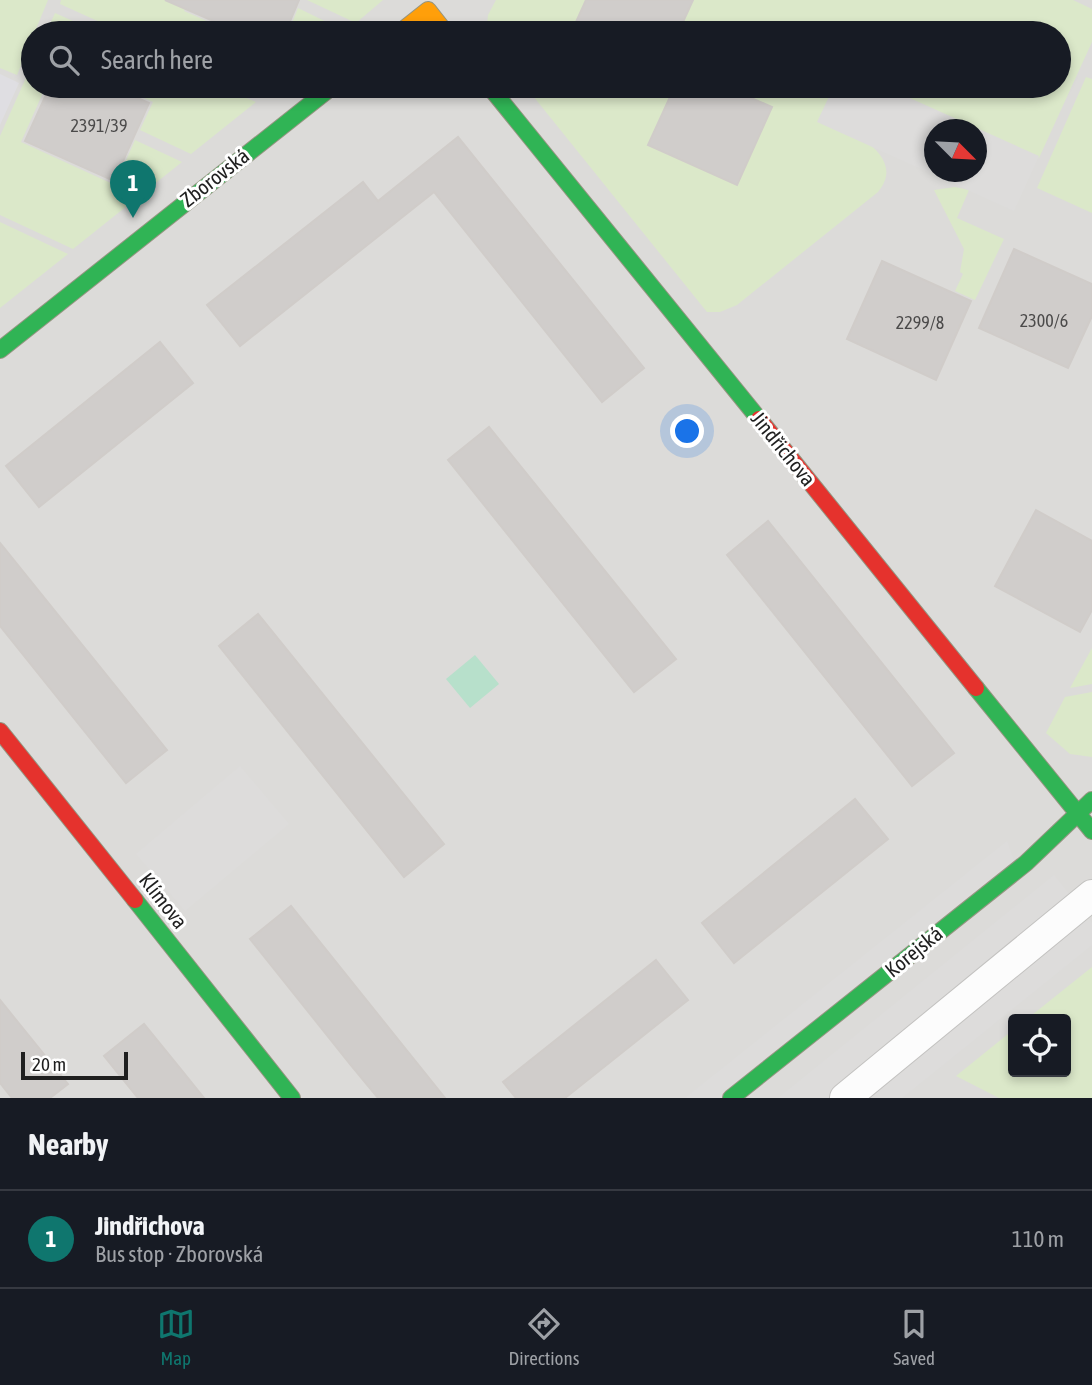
<!DOCTYPE html>
<html lang="en">
<head>
<meta charset="utf-8">
<style>
	body { margin:0; font-family:"Asap Condensed",sans-serif; background:#20242c; color:#f1f3f6 }
	.controls { position:absolute; right:21px; bottom:21px; display:grid; overflow:hidden; border-radius:7px; box-shadow:0 4px 10px #0003 }
	.controls button { width:63px; height:63px; display:grid; place-items:center; padding:0; border:0; border-bottom:2px solid #363941; background:#171b24; color:#f1f3f6; font:35px sans-serif }
	.compass { position:absolute; left:924px; top:119px; width:63px; height:63px; border-radius:50%; background:#171b24; box-shadow:0 4px 10px #0003; rotate:114deg }
	.scale { position:absolute; left:21px; bottom:18px; width:107px; box-sizing:border-box; padding-left:7px; border:4px solid #1f1f1f; border-top:0; font-size:19px; line-height:24px; white-space:nowrap; color:#1f1f1f; -webkit-text-stroke:5px #fff; paint-order:stroke }
	.you { position:absolute; left:688px; top:432px; width:24px; height:24px; margin:-18px; border:5px solid #fff; border-radius:50%; background:#1a73e8; box-shadow:0 0 0 10px #1a73e833 }
	.badge { display:grid; place-items:center; width:46px; height:46px; border-radius:50%; background:#0f766e; color:#fff; font-size:23px; font-weight:700 }
	.pin { position:absolute; translate:-50% -58px; filter:drop-shadow(0 2px 4px #0008) }
	.pin::after { content:''; position:absolute; top:37px; width:24px; height:21px; background:inherit; clip-path:polygon(0 0,100% 0,50% 100%) }
	.list { margin:0; padding:0; list-style:none }
	h2 { display:flex; justify-content:space-between; align-items:center; height:91px; margin:0; padding:0 28px; font-size:30px }
	h2 small { font-size:23px; font-weight:400; color:#9ea1a6 }
	.list li { display:grid; grid-template-columns:46px 1fr auto; gap:21px; align-items:center; box-sizing:border-box; height:98px; padding:0 28px; border-top:2px solid #363941 }
	.list b { display:block; font-size:26px; white-space:nowrap }
	.list p { margin:0; font-size:23px; white-space:nowrap; color:#9ea1a6 }
	.list em { font-size:23px; font-style:normal; color:#9ea1a6 }
	.icon { flex:none; width:38px; height:38px; fill:none; stroke:currentColor; stroke-width:2; stroke-linecap:round; stroke-linejoin:round }
	.map { position:relative; flex:none; width:1092px; height:1098px; overflow:hidden }
	.search { position:absolute; background:#171b24; box-shadow:0 4px 10px #0003; left:21px; right:21px; top:21px; height:77px; display:flex; align-items:center; gap:18px; box-sizing:border-box; padding:0 24px; border-radius:38px; color:#9ea1a6; font-size:26px }
	.sheet { height:189px; background:#171b24 }
	nav { display:flex; justify-content:space-around; align-items:center; box-sizing:border-box; height:98px; border-top:2px solid #363941; background:#171b24; font-size:19px; color:#9ea1a6 }
	nav a { display:grid; justify-items:center; gap:4px }
	nav .on { color:#0f766e }
	.map>svg:first-child { display:block }
	.residential { fill:#dcdbd9; fill-rule:evenodd }
	.grass { fill:#dbe8c9 }
	.pitch { fill:#b7e0cb }
	.parking { fill:#dddcdb; fill-rule:evenodd }
	.plaza { fill:#dfdee2 }
	.building { fill:#d0cdcb; stroke:#d0ccc9; stroke-width:2 }
	.lines { fill:none; stroke-linecap:round; stroke-linejoin:round }
	.street-casing { stroke:#c3c2c0; stroke-width:32 }
	.fast-casing { stroke:#959581; stroke-width:18 }
	.slow-casing { stroke:#959581; stroke-width:18 }
	.jam-casing { stroke:#959581; stroke-width:18 }
	.street { stroke:#fcfcfc; stroke-width:30 }
	.fast { stroke:#30b455; stroke-width:16 }
	.slow { stroke:#ff9f0a; stroke-width:16 }
	.jam { stroke:#e5322d; stroke-width:16 }
	.labels { text-anchor:middle; stroke-width:6; stroke-linejoin:round; paint-order:stroke }
	.number-label { font-size:18px; fill:#4b4a4a }
	.street-label { font-size:21px; fill:#1f1f1f; stroke:#fff }
</style>
</head>
<body>
<div class="map">
<svg width="1092" height="1098" viewBox="0 0 1092 1098">
	<rect width="100%" height="100%" fill="#edebe8"/>
	<!-- residential -->
	<path class="residential" d="M0 0H1092V1098H0ZM33 33H1059V86H33ZM934 130H976V172H934ZM1013 1019H1066V1072H1013Z"/>
	<!-- grass -->
	<path class="grass" d="M0 0H48L17 75 0 68Z
		M61 0H189L184 11 234 33H124L60 4Z
		M307 0H383L356 23Z
		M496 0H1073L1092 9V42L1039 158 877 86H1059V33H486L488 15Z
		M298 8 345 31 288 33Z
		M55 13 100 33H46Z
		M33 62V86H46L21 142 115 185 135 140 182 162 73 249 0 215V136Z
		M1086 77 1092 79V213L1037 188Z
		M117 86H218L256 102 191 154 140 130 153 102Z
		M525 86H834L824 114C850 132 908 156 878 192L737 305 720 312H707Z
		M955 187 969 190 957 218 1004 239 975 300 955 291 963 274 960 272 964 249 934 190Z
		M0 222 68 254 0 308Z
		M1092 648V684L1070 688Z
		M1092 692V757L1070 754 1046 733 1065 697Z
		M1092 967V1098H999L956 1076 1013 1030V1072H1066V1019H1027Z"/>
	<!-- pitch -->
	<path class="pitch" d="M475 655 499 684 470 708 446 679Z"/>
	<!-- parking -->
	<path class="parking" d="M834 86H883L1039 156 1014 211 817 122ZM934 130H976V172H934Z
		M240 766 289 824 185 911 136 854Z
		M1007 841 1016 866 723 1098H685Z
		M1054 875 1092 923V945L902 1098H778Z"/>
	<!-- plaza -->
	<path class="plaza" d="M0 74 19 83 0 125Z"/>
	<!-- building -->
	<path class="building" d="M165 0H299L285 33H241Z
		M586 0H693L678 33H571Z
		M50 86H110L149 103 114 181 25 141Z
		M675 86H724L772 107 737 185 648 145Z
		M458 137 644 368 602 402 434 192 240 346 207 305 363 182 378 201Z
		M1014 249 1092 284V316L1068 368 979 328Z
		M882 261 971 301 936 380 847 339Z
		M160 342 193 383 39 507 6 466Z
		M489 427 676 659 634 692 448 460Z
		M1036 510 1092 541V610L1080 632 995 586Z
		M768 521 954 753 912 786 727 555Z
		M0 543 167 750 126 783 0 626Z
		M258 614 444 844 404 877 219 646Z
		M855 799 888 839 734 963 702 923Z
		M291 906 445 1098H378L350 1064 250 939Z
		M656 960 688 1000 565 1098H516L503 1082Z
		M0 1000 68 1084 50 1098H12L0 1083Z
		M144 1024 183 1072 204 1098H138L104 1056Z"/>
	<g class="lines">
		<!-- street casing -->
		<g class="street-casing">
			<path id="street" d="M845 1098 1092 895"/>
		</g>
		<!-- fast casing -->
		<g class="fast-casing">
			<path id="fast" d="M489 86 759 419
				M0 350 333 86
				M976 688 1092 831
				M135 900 292 1098
				M731 1098 1026 863 1092 800"/>
		</g>
		<!-- slow casing -->
		<g class="slow-casing">
			<path id="slow" d="M399 33 428 10 446 33"/>
		</g>
		<!-- jam casing -->
		<g class="jam-casing">
			<path id="jam" d="M759 419 976 688
				M0 731 135 900"/>
		</g>
		<!-- street -->
		<use href="#street" class="street"/>
		<!-- fast -->
		<use href="#fast" class="fast"/>
		<!-- slow -->
		<use href="#slow" class="slow"/>
		<!-- jam -->
		<use href="#jam" class="jam"/>
	</g>
	<g class="labels">
		<!-- number labels -->
		<g class="number-label">
			<text x="99" y="132">2391/39</text>
			<text x="1044" y="327">2300/6</text>
			<text x="920" y="329">2299/8</text>
		</g>
		<!-- street labels -->
		<g class="street-label">
			<text transform="translate(215 178) rotate(-38)" y="7">Zborovská</text>
			<text transform="translate(783 449) rotate(51)" y="7">Jindřichova</text>
			<text transform="translate(163 901) rotate(52)" y="7">Klímova</text>
			<text transform="translate(914 952) rotate(-39)" y="7">Korejská</text>
		</g>
	</g>
</svg>
<div class="controls">
<button><svg class="icon" aria-label="locate" viewBox="0 0 24 24"><circle cx="12" cy="12" r="6"/><path d="M12 2v4M12 18v4M2 12h4M18 12h4"/></svg></button>
</div>
<svg class="compass" viewBox="-18 -18 36 36"><path d="M0-13l5 13h-10z" fill="#e53935"/><path d="M0 13l5-13h-10z" fill="#9ea1a6"/></svg>
<div class="scale">20 m</div>
<div class="you"></div>
<div class="pin badge" style="left:133px;top:218px">1</div>
<div class="search"><svg class="icon" aria-label="search" viewBox="0 0 24 24"><circle cx="10" cy="10" r="6"/><path d="M15 15l6 6"/></svg>Search here</div>
</div>
<section class="sheet">
<h2>Nearby<small></small></h2>
<ul class="list">
<li><span class="badge">1</span><div><b>Jindřichova</b><p>Bus stop · Zborovská</p></div><em>110 m</em></li>
</ul>
</section>
<nav>
<a class="on"><svg class="icon" aria-label="map" viewBox="0 0 24 24"><path d="M3 6l6-2 6 2 6-2v14l-6 2-6-2-6 2zM9 4v14M15 6v14"/></svg>Map</a>
<a><svg class="icon" aria-label="directions" viewBox="0 0 24 24"><path d="M12 3l9 9-9 9-9-9zM9 14v-3h6M13 9l2 2-2 2"/></svg>Directions</a>
<a><svg class="icon" aria-label="saved" viewBox="0 0 24 24"><path d="M7 4h10v16l-5-4-5 4z"/></svg>Saved</a>
</nav>
</body>
</html>
